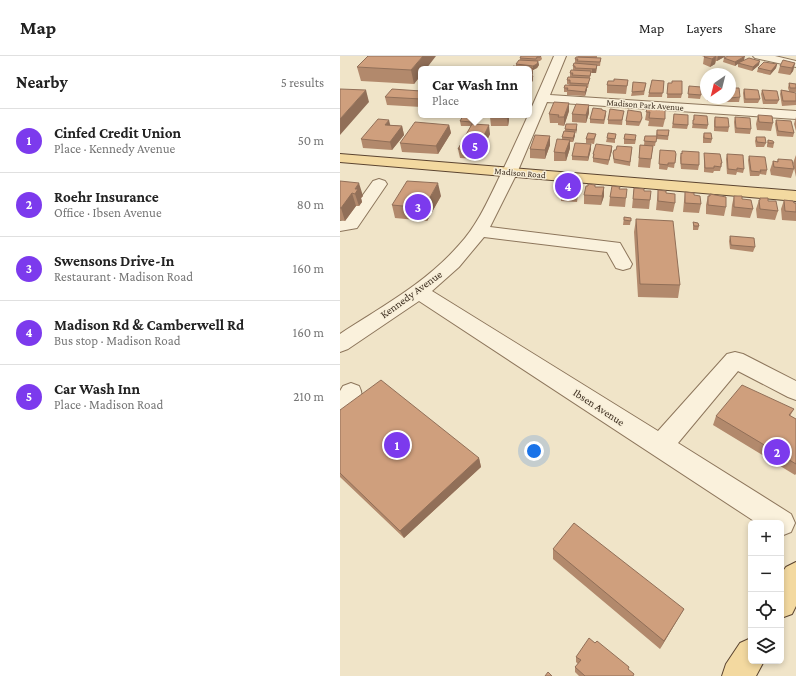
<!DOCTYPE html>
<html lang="en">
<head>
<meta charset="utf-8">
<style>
	body { margin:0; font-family:"Crimson Pro",serif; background:#f6f6f6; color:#222 }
	.controls { position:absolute; right:12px; bottom:12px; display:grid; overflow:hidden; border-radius:6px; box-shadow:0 2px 6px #0003 }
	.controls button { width:36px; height:36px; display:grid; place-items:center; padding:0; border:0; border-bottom:1px solid #e0e0e0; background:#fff; color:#222; font:20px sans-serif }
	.compass { position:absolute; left:360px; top:12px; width:36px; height:36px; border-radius:50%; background:#fff; box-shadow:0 2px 6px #0003; rotate:215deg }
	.you { position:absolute; left:194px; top:395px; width:14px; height:14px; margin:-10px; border:3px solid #fff; border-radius:50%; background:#1a73e8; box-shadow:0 0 0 6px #1a73e833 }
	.badge { display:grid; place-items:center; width:26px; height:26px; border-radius:50%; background:#7c3aed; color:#fff; font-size:13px; font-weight:700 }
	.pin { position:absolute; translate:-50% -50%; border:2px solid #fff; box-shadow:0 1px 4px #0006 }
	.popup { position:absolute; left:78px; top:10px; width:114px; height:52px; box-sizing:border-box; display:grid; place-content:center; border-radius:6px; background:#fff; filter:drop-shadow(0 1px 3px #0005); font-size:13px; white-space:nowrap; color:#767676 }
	.popup b { font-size:15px; color:#222 }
	.popup::after { content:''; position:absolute; left:50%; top:100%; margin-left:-8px; border:8px solid transparent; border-top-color:#fff }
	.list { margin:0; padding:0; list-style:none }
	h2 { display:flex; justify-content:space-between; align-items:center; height:52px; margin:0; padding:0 16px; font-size:17px }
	h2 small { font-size:13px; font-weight:400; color:#767676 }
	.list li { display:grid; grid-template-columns:26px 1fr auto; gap:12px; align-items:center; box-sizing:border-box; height:64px; padding:0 16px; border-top:1px solid #e0e0e0 }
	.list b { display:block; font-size:15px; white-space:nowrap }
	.list p { margin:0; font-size:13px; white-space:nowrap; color:#767676 }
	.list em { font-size:13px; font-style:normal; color:#767676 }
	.icon { flex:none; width:22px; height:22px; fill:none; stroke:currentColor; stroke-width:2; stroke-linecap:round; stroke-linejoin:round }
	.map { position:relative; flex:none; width:456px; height:620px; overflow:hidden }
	header { display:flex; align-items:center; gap:24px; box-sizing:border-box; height:56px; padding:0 20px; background:#fff; border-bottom:1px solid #e0e0e0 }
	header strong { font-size:19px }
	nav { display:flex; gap:22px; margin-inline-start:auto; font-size:14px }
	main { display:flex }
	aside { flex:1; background:#fff }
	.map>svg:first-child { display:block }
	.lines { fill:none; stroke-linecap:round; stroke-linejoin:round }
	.minor-casing { stroke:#8d765c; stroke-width:2 }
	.major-casing { stroke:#5b4430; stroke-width:2 }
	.minor { fill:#faf1dc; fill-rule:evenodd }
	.major { fill:#f3d9a0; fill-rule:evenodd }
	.wall { fill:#b2896c }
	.shaded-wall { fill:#916f58 }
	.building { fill:#cf9f7d; stroke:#916f58 }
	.labels { text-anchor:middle; stroke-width:3; stroke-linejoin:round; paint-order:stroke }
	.far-street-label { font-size:9px; fill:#3d2e20; stroke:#f7eed8 }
	.street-label { font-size:11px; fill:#3d2e20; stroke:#f7eed8 }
</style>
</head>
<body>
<header>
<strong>Map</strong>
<nav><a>Map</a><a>Layers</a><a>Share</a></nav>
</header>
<main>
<aside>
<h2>Nearby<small>5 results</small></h2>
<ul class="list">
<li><span class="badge">1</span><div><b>Cinfed Credit Union</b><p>Place · Kennedy Avenue</p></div><em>50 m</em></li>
<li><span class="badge">2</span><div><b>Roehr Insurance</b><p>Office · Ibsen Avenue</p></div><em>80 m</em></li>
<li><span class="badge">3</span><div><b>Swensons Drive-In</b><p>Restaurant · Madison Road</p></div><em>160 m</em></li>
<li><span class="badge">4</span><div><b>Madison Rd &amp; Camberwell Rd</b><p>Bus stop · Madison Road</p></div><em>160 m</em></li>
<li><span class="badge">5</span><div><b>Car Wash Inn</b><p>Place · Madison Road</p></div><em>210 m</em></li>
</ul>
</aside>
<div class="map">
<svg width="456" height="620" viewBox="0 0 456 620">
	<rect width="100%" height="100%" fill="#f0e4c8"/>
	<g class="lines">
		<!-- minor casing -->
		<g class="minor-casing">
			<path id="minor" d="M214 0H226L210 39 456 55V63L207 46 177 117 150 171 280 187 292 208 290 212 283 214 276 212 267 196 144 181 119 211 92 235 318 375 387 298 395 296 403 298 456 325V344L448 341 398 315 338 387 451 458 455 467 451 476 441 480V467H417L79 245 8 293 0 296V278C41 251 86 227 119 189 136 171 147 147 158 124 178 83 196 42 214 0Z
				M413 0H435L456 5V11L415 2Z
				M39 123 45 125 47 128 17 172 0 175V165L5 164 33 125Z
				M11 327 19 330C27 345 15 359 0 363V335L3 330Z"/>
		</g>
		<!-- major casing -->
		<g class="major-casing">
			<path id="major" d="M0 98 456 135V145L0 106Z
				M456 506V550L452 558 441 562V518L446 511Z
				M411 582V605H424L416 620H382L386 608 400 587Z"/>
		</g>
		<!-- minor -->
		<use href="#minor" class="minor"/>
		<!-- major -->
		<use href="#major" class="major"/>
	</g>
	<!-- wall -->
	<path class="wall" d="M201 0 202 3 200 5H198L199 9 197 12 193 14V17L192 19 193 20V24L192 26 189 27V13L176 11V8L180 4V2Z
		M238 0H257V2H261L260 10H257L256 17H251L249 26 248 32H247L245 40 227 39V36H224V32L230 29 227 28V24L232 21H230V17L235 14H233V10L235 7V3Z
		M362 0H386L377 5H376L375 8 370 11 363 8 364 1Z
		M384 2 404 4 419 9 412 15 398 11V7L395 10 383 6Z
		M455 7 453 15 450 19 438 17 440 10Z
		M437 8 436 12 430 19 417 16 418 12Z
		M17 11 81 13V19L74 28 21 25Z
		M288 24 286 38 267 37V29L274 25Z
		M324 25 322 41H308L309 37Z
		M306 27 304 39 291 40 292 36Z
		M328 27 342 38 341 42H327Z
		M449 27 456 28V36H452L456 38V49L442 50 440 38 441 34 449 35 448 32Z
		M349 30 361 39 360 43 348 42Z
		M404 33 420 43 418 47H404L403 37Z
		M422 34 439 44 437 48H423L421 38Z
		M81 35V51L47 49 45 41Z
		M400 41 399 46H385L384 42Z
		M367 42H381L380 46 367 45Z
		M307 53 325 63 323 71 308 70 309 65 305 64Z
		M262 54 266 59 264 68 250 67V63Z
		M229 55 224 70 218 69V67H210L209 58Z
		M249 57 246 67 232 66V58Z
		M334 58 348 69 347 73 332 72Z
		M127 59H138L137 60Z
		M152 59H173V61H169V64L168 70H151L150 61Z
		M354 59 368 69 367 73 352 72Z
		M418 59 433 67 431 75 417 74 416 68Z
		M283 60 282 69 268 68V64Z
		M375 61 389 71 388 76 374 75V65Z
		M395 61 411 73 410 78 395 77 394 66Z
		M456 61V75L454 68Z
		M302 62 301 66 299 70 286 69V65Z
		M436 64 454 77 453 81 437 80 435 68Z
		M120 65H134L133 68 150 78 138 103 120 102 118 93 131 70H121Z
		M51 69 62 70 64 79 52 94 23 92 21 83Z
		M109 69 111 77 98 98 62 96 60 87Z
		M225 73H237L235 78 233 86H230V92L226 105H214V96L222 83V81L225 75Z
		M317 74H329L328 84 316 83 315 90H313L310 112 298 111 300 89H304L305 80H316Z
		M364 77 372 83 371 87H363V81Z
		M256 78 254 88 246 87V83Z
		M210 80V89L205 103 190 102V93Z
		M416 81 426 87 424 91H416L415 85Z
		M267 82H275V87L266 86Z
		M284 83H296L295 88H284Z
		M428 84 434 87 433 92 427 91V89Z
		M251 88V93L248 105 232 104V100Z
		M272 90V94L268 109 253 106V98Z
		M292 91 290 110 274 107 273 101V97L276 94Z
		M341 97H342L359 109 358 114 341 113 340 102Z
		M364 97 382 107 380 115H374L373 117 364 116Z
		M320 98H336L334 112 328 111 327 114 319 113Z
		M387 98 404 113 403 117 397 116 396 119 387 118 386 103Z
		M456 99V121L453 107Z
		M409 100 427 114 426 119 420 118 419 120H410L408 104Z
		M438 103 454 113 451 122 431 119 430 114 433 105 437 106Z
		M0 125 23 140 21 142 22 146 19 150H16L5 165 0 164Z
		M255 129V131H264V140L261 149 244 148V139L248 130Z
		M231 131V134H239L238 139 237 146 221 145V141Z
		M294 132 304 135 310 144 309 153 292 152Z
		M279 133 286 142 285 151 269 150 270 141Z
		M318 134 326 137 335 147 333 156 316 154Z
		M345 136 354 139 361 148 359 157 343 156 344 145Z
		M370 138 386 151 384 160 366 158V149L368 140H369Z
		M101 140 87 165 55 162 52 149Z
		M394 140 402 143 413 153 410 162 391 160 392 149Z
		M420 142 428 145 438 155 435 164 417 162 416 153 419 144H420Z
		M444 144 456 147V165L442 164 441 153Z
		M284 161 291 162 290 169H283Z
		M296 163 340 229 338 242 298 241 294 176Z
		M353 167 359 170 358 174H353Z
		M390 180 415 191 413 196 390 193 389 185Z
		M454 353 450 360 456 363V418L455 419 373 369 376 360Z
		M0 354 139 402 141 411 64 482 0 421Z
		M213 493 344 553 339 561 320 593 213 503Z
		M255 587 288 613 293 620H239L235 616V611L238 608 236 606V601Z"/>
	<!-- shaded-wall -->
	<path class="shaded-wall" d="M83 0H96L86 13H81V19L74 28 71 14Z
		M376 0 375 8 370 11 372 3Z
		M378 0H386L377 5Z
		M405 0 404 4 395 10V6Z
		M198 5 199 9 197 12 193 14V17L192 21 191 17 193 13V10Z
		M420 5 419 9 412 15 413 11Z
		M455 7 453 15 450 19 452 12Z
		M437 8 436 12 430 19 431 15Z
		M257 9 256 17H252V13Z
		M193 20V24L192 26 189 27V23Z
		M247 30V34L245 40V36Z
		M26 34 29 46 0 79V63Z
		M229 47V55L224 70V61Z
		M249 49V57L246 67V59Z
		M168 59H169V64L168 70 167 62Z
		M134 61V65L132 70 131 66Z
		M49 64 51 72 45 69Z
		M237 68V73L236 78V74Z
		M109 69 111 77 98 98 96 90Z
		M149 69 150 78 138 103 137 94Z
		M62 70 64 79 52 94 50 86Z
		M235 76V80L233 86V82Z
		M210 80V89L205 103V94Z
		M230 84V92L226 105 225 97Z
		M251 88V93L248 105V101Z
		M272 90V94L268 109 269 104Z
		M19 127 23 140 21 142 22 146 19 150 15 138V133Z
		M98 127 101 140 87 165 84 152Z
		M264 131V140L261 149 262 140Z
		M12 137 16 150 5 165 1 152Z
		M139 402 141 411 64 482 60 475Z
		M344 553 339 561 320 593 324 585Z"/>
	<!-- building -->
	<path class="building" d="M28 0H83L71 14 17 11Z
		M181 0H201L200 1H197L196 3 180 2Z
		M365 0H376L372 3 364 1Z
		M388 0H405L395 6 384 2Z
		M236 1 261 2 260 6 237 5 238 3H235Z
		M409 2 420 5 413 11 398 7Z
		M179 4 198 5 197 8 193 10 176 8Z
		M443 4 455 7 452 12 440 10Z
		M424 6 437 8 431 15 418 12Z
		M234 7 257 9 256 13 235 12V10H233Z
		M173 10 192 12 193 13 191 17H189V13H172Z
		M231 14 251 15 250 20 232 19 233 17H230Z
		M189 19 193 20 192 22 189 23Z
		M228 21 250 22 248 28 230 27V24H227Z
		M274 23 288 24 287 30 267 29 268 25H274Z
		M312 24 324 25 323 37H309Z
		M332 25H342V38H327L328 27H332Z
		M293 26 306 27 304 35 292 36Z
		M449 27 456 28V32H450Z
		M225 29 247 30 245 36 227 34 228 32H224Z
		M349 30 361 31V39L348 38Z
		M390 32H399L400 41 390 42Z
		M0 33 26 34 0 63Z
		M52 33 81 35V43L45 41Z
		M404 33 418 34 420 43H405Z
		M422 34 437 35 439 44H425Z
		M441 34 456 37V45H443Z
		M214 46 229 47 224 61H218L219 59 209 58Z
		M236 48 249 49 246 59 232 58Z
		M253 52 262 53V54L266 55 264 64 250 63Z
		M270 53 284 55 282 64H268Z
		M307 53 325 54V63L309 62 310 56H306Z
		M288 54 301 56 302 62 300 66 286 65Z
		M334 58 348 59V69L333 68Z
		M152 59H168L167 62 150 61Z
		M354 59 367 60 368 69 353 68V64H354Z
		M418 59 432 60 433 67 419 66Z
		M123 60 134 61 131 66 120 65Z
		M375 61 388 62 389 71H375Z
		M395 61 410 62 411 73 396 72Z
		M38 63 49 64 45 69 62 70 50 86 21 83Z
		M436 64 451 65 454 77 438 75Z
		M75 66 109 69 96 90 60 87Z
		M132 68 149 69 137 94 118 93Z
		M226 68H237L236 74 225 73Z
		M317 74H329L328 80 317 79Z
		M224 75 235 76 233 82 222 81Z
		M248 77 256 78 254 83H246Z
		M268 77 276 78 275 83 267 82Z
		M364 77H371L372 83 364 82Z
		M285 78 296 79 295 84 284 83Z
		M195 79 210 80 205 94 190 93Z
		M305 80H317L316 86 304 85Z
		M416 81H425L426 87 417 86Z
		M217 83 230 84 225 97 214 96Z
		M428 84 433 85 434 87H428Z
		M235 87 251 88 248 101 232 100Z
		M256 88 272 90 269 104 253 102 254 98H253Z
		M300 89 313 90 311 103 299 102Z
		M277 90 292 91 290 106 274 103 273 97 274 94H276Z
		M320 94 335 95 336 98 335 107H328V109L319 108Z
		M342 95 359 96V109L341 108V97L342 98Z
		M364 97 380 98 382 107H381V111L374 110V112H365Z
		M387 98 403 99 404 113 397 112V114L388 113Z
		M409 100 425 101 427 114H420L421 116 411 115Z
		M438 103 452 104 454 113 434 111 433 105 438 106Z
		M0 125 19 127 15 133H18L15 138 12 137 1 152H0Z
		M67 125 98 127 84 152 52 149Z
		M248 128 255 129V131H264L262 140 244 139 246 130H248Z
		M272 130 280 131 279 133H287L286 142 270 141Z
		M223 131H231L230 134H239L237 142 221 141Z
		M294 132 304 133V135H311L310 144 293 143Z
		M318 134 326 135V137L335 138V147L318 145Z
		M345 136 354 137V139L360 140 361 148 345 147Z
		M370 138 386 141V151L368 149V140H370Z
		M394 140H402V143L411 144 413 153 394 151Z
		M420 142H428V145H436L438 155 420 153 419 144H420Z
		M444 144 453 145 454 147H456V156L445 155Z
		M284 161 291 162V165L284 164Z
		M296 163 333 165 340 229 300 228Z
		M353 166 358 167 359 170H354Z
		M390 180 414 182 415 191 391 189Z
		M41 324 139 402 60 475 0 417V354Z
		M402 329 454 353 449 359 456 363V408L376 360Z
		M234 467 344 553 324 585 213 493Z
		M249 582 255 587 257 585 289 611 288 613 294 618 293 620H245L235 611 241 604 236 601Z
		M208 616 212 620H205Z"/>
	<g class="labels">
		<!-- far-street labels -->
		<g class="far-street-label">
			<text transform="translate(305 49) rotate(4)" y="3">Madison Park Avenue</text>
			<text transform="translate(180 117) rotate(5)" y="3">Madison Road</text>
		</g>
		<!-- street labels -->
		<g class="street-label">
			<text transform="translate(71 238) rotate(-36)" y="4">Kennedy Avenue</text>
			<text transform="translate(259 351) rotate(33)" y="4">Ibsen Avenue</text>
		</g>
	</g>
</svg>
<div class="controls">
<button>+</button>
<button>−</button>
<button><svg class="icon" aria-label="locate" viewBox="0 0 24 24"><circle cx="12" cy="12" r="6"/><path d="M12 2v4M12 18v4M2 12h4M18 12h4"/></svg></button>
<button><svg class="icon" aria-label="layers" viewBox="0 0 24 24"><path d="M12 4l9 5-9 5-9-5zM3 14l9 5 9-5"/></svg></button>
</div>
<svg class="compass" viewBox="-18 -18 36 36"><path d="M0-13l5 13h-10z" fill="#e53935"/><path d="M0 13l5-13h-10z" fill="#767676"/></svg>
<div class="you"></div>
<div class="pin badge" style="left:57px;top:389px">1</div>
<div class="pin badge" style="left:437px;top:396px">2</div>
<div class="pin badge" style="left:78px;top:151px">3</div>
<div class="pin badge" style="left:228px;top:130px">4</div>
<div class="pin badge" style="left:135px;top:90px">5</div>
<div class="popup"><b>Car Wash Inn</b>Place</div>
</div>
</main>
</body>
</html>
